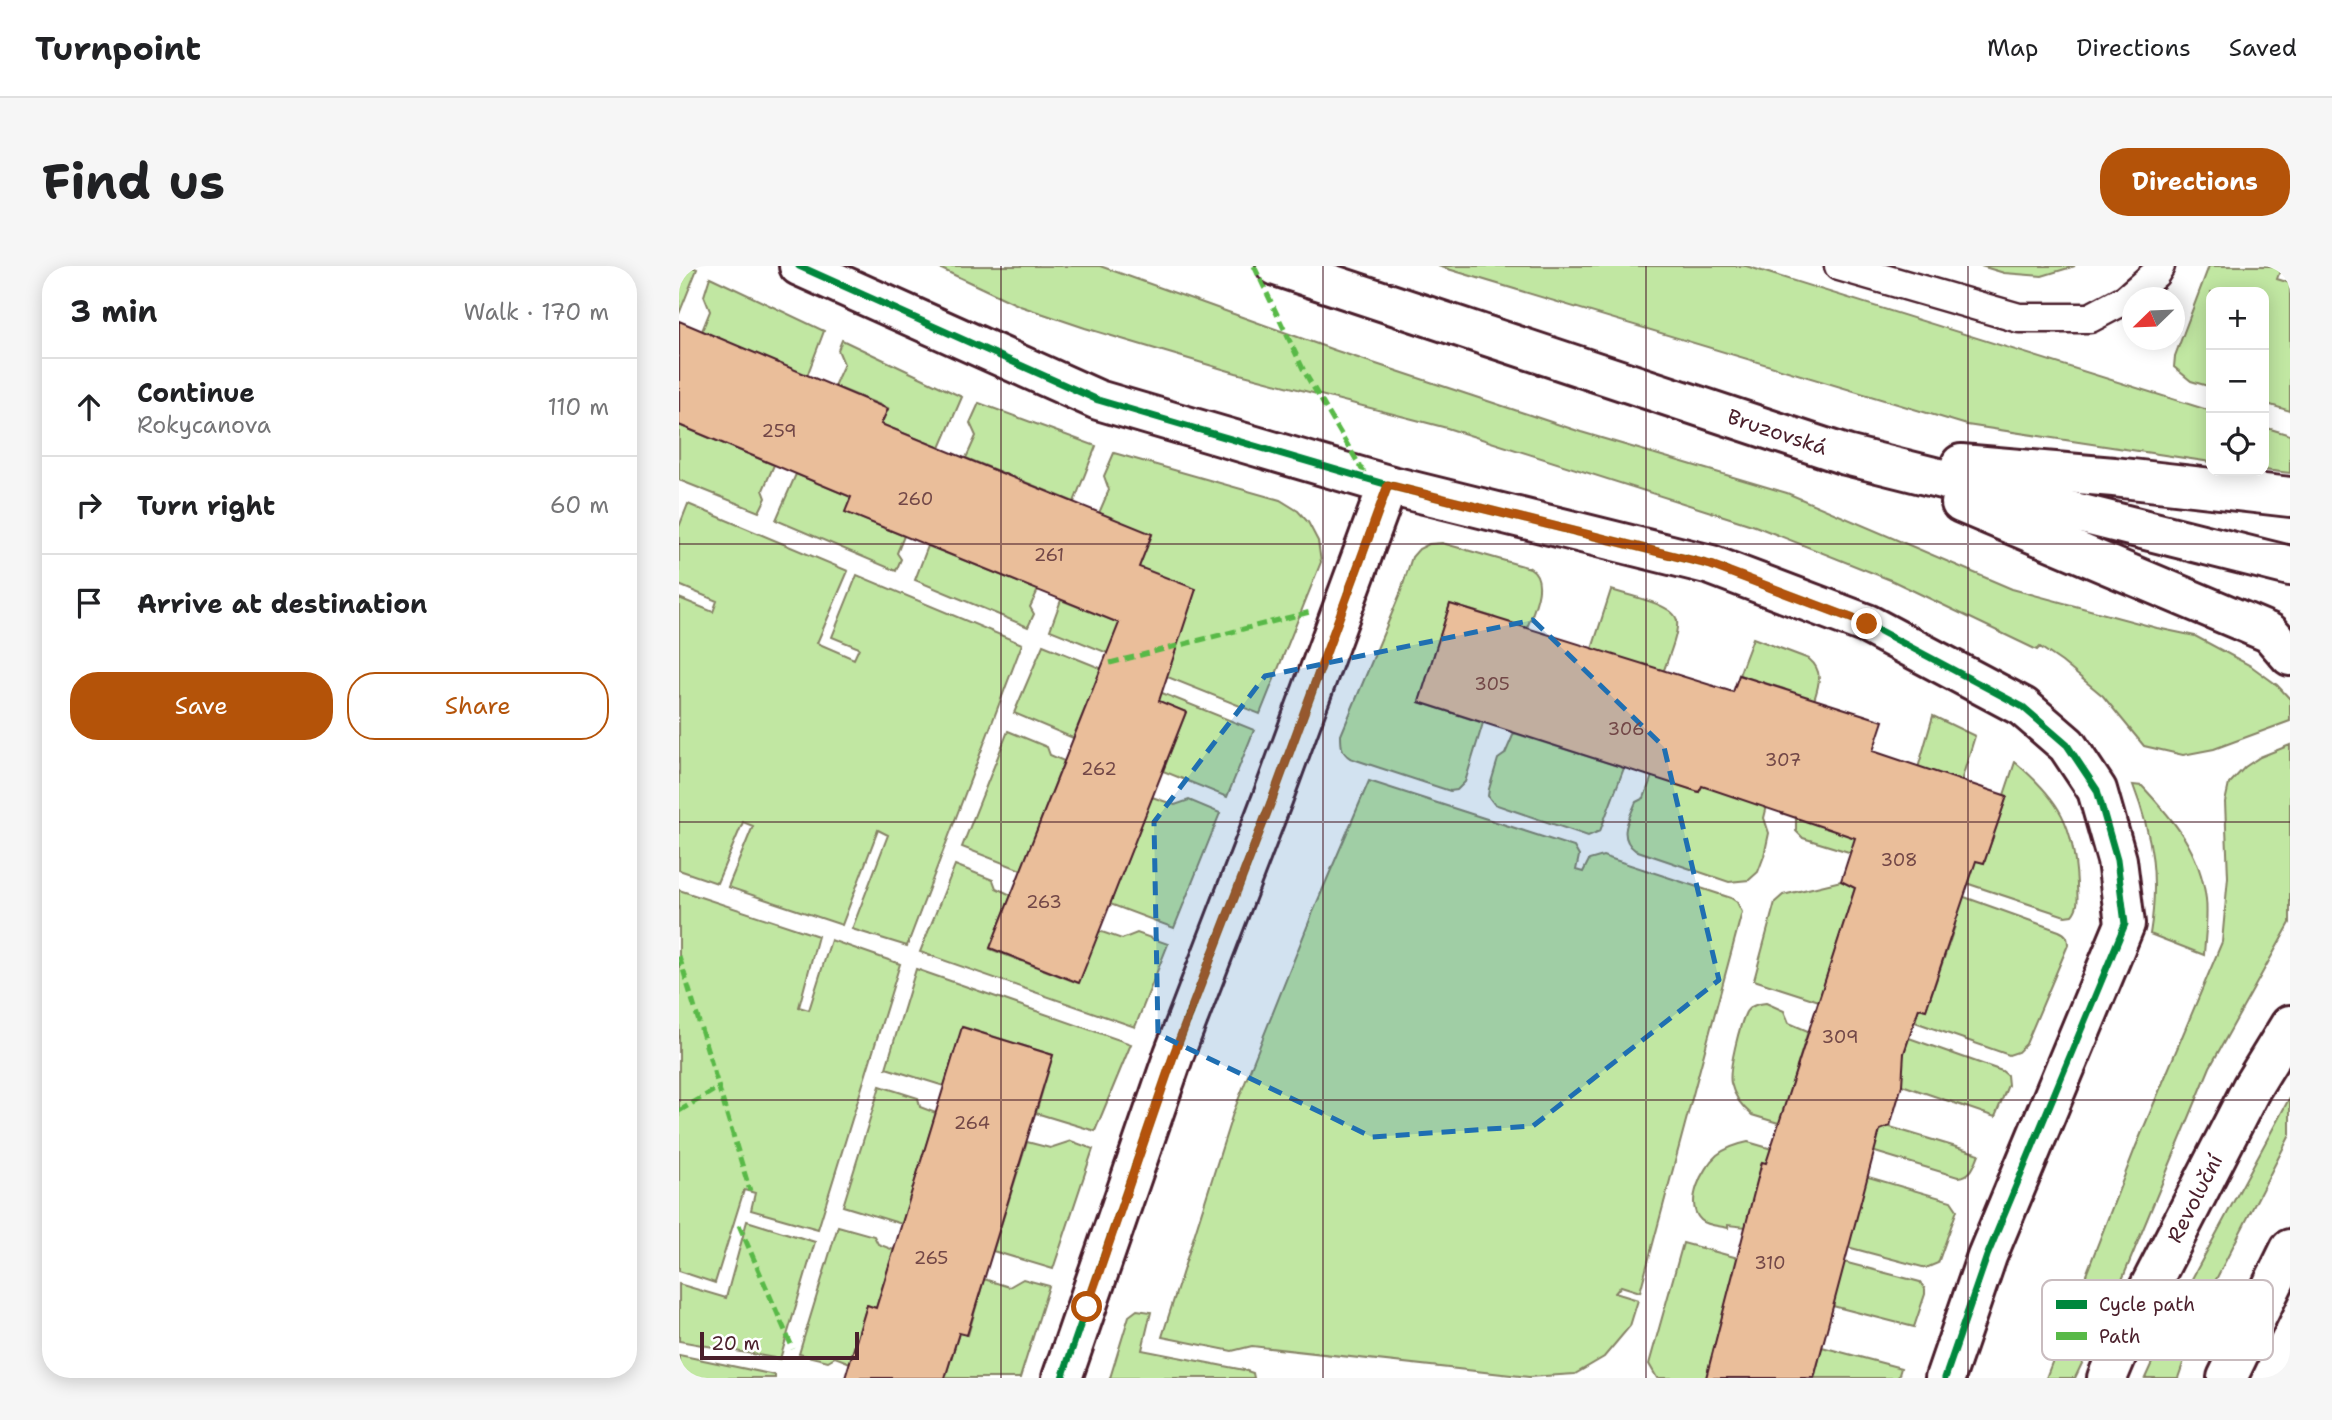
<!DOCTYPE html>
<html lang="en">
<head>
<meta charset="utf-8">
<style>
	body { margin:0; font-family:"Shantell Sans",sans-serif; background:#f6f6f6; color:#202124 }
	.controls { position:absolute; right:21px; top:21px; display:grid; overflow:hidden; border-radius:14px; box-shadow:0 4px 18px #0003 }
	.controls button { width:63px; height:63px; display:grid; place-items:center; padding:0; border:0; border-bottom:2px solid #e0e0e0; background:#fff; color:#202124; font:35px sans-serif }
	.compass { position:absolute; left:1443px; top:21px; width:63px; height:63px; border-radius:50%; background:#fff; box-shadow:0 4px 18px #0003; rotate:247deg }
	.scale { position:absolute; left:21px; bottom:18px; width:159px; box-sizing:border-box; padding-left:7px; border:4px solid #4a1f2b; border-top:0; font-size:19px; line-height:24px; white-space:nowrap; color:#4a1f2b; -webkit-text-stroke:5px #fff; paint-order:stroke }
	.stop { position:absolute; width:21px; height:21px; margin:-16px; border:5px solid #b45309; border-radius:50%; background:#fff }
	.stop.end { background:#b45309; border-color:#fff; box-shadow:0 2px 7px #0008 }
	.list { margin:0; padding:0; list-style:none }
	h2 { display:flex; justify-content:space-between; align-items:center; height:91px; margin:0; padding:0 28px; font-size:30px }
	h2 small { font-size:23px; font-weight:400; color:#757577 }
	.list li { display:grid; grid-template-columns:46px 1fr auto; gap:21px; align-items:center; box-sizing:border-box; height:98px; padding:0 28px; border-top:2px solid #e0e0e0 }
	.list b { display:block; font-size:26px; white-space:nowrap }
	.list p { margin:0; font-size:23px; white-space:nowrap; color:#757577 }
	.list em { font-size:23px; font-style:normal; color:#757577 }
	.actions { display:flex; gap:14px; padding:21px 28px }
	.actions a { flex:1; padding:16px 0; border:2px solid #b45309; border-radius:28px; text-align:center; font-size:24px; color:#b45309 }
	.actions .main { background:#b45309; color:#fff }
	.icon { flex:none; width:38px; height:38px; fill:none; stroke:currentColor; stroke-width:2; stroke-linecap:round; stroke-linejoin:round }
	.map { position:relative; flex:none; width:1611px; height:1112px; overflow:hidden; border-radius:28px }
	header { display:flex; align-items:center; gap:42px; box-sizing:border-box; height:98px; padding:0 35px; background:#fff; border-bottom:2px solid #e0e0e0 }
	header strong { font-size:33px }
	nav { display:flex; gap:38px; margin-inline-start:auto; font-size:24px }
	.intro { display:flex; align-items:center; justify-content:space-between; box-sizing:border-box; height:168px; padding:0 42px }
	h1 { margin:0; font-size:49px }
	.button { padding:18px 32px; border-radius:28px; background:#b45309; color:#fff; font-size:24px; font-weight:700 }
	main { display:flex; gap:42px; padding:0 42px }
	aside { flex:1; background:#fff; border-radius:28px; box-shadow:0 4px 18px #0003 }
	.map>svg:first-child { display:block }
	.green { fill:#c1e7a2; stroke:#868366; stroke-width:2 }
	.building { fill:#eabe9a; stroke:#4a1f2b; stroke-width:2 }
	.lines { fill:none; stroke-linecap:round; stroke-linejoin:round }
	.service-casing { stroke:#4a1f2b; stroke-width:33 }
	.minor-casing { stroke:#4a1f2b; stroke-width:44 }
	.secondary-casing { stroke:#4a1f2b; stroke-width:44 }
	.service { stroke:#fff; stroke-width:28 }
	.minor { stroke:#fff; stroke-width:38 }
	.secondary { stroke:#fff; stroke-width:38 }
	.quiet { stroke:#58b947; stroke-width:5; stroke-dasharray:10 5; stroke-linecap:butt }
	.cycleway-casing { stroke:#fff; stroke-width:11 }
	.cycleway { stroke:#00873e; stroke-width:7 }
	.route { stroke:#b45309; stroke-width:9 }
	.marked { fill:#1f6fb2; fill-opacity:0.2; stroke:#1f6fb2; stroke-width:5; stroke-dasharray:14 9; stroke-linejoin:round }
	.grid { fill:none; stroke:#4a1f2b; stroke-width:2; stroke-opacity:0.55 }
	.labels { text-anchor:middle; stroke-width:7; stroke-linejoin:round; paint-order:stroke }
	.number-label { font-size:18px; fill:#724747 }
	.street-label { font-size:21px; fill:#4a1f2b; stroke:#fff }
	.key { fill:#fff; stroke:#c9bcbf; stroke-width:2 }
	.key-label { font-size:19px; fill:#4a1f2b }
</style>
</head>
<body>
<header>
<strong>Turnpoint</strong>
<nav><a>Map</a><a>Directions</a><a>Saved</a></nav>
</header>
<div class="intro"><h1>Find us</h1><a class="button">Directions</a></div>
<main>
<aside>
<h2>3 min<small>Walk · 170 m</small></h2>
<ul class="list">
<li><svg class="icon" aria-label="ahead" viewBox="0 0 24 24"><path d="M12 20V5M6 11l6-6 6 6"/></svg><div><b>Continue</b><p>Rokycanova</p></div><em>110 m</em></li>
<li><svg class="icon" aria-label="right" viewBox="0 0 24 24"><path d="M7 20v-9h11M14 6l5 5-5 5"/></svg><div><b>Turn right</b></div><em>60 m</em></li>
<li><svg class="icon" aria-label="arrive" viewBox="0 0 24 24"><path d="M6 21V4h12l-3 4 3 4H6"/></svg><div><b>Arrive at destination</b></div></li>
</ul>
<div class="actions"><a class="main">Save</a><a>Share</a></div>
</aside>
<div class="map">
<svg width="1611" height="1112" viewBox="0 0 1611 1112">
	<rect width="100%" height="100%" fill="#fff"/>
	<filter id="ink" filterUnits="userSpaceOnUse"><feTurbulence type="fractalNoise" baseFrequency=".0143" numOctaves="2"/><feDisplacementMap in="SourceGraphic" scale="14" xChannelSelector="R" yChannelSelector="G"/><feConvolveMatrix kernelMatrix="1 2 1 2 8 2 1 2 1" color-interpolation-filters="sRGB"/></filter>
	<g filter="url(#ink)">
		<!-- green -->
		<path class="green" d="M0 0H11L18 3 0 48Z
			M256 0H421L655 84 902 166 1108 227 1333 323 1478 362 1516 370 1572 400 1598 419 1611 433V455L1535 483 1504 489 1465 480 1424 430 1383 396 1361 381 1358 384 1214 315 1076 260 768 162 557 107 406 62 341 40Z
			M759 0H1067L1532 145V196L1288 159Z
			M1302 0H1396L1363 10 1325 7Z
			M1530 0H1597L1602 2 1598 13 1611 17V145L1585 137V26H1532V121L1512 115 1495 101 1496 90Z
			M31 11 145 65 128 110 23 65 31 45 25 30Z
			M163 74 283 131 261 182 202 158 209 142 155 120 165 98 159 84Z
			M300 137 417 180 395 236 287 192 297 170 291 157Z
			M0 159 95 199 84 224 87 232 80 246 0 214Z
			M1585 161 1611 169V207L1585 204Z
			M435 187 601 234 619 245 629 256 639 275 642 296 581 448 371 364 382 334 437 356 473 269 420 247 430 224 425 210Z
			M117 208 172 231 167 246 225 270 218 287 222 293 217 305 97 254Z
			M9 238 169 305 138 377 175 393 180 382 153 371 178 309 343 378 228 680 173 663 209 569 199 564 163 659 49 621 74 560 64 556 38 617 0 604V332L34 346 38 335 0 319V261Z
			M763 277 851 302C872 315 851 351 845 370L814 351 771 338 740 436 804 457 786 516 778 524 771 525 671 492C662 486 662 479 662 469L721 328 733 291 740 283 750 278Z
			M249 280 359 324 351 341 355 348 349 361 236 314Z
			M932 324C947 329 996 338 998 355 1000 369 986 399 982 413L913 383Z
			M1074 372 1130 393C1147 407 1138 423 1133 441L1105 423 1060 409Z
			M364 379 575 464 548 531 484 505 507 446 419 411 394 472 335 447Z
			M1254 450 1296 470 1280 522 1237 509Z
			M329 465 368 481 371 489 385 495 342 604 283 581Z
			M835 467 945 502 921 565 909 570 815 538 809 530 810 523 819 493 826 488Z
			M1611 479V657L1531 801 1443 1014 1396 1112H1367L1457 880 1543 676 1549 611 1546 536 1550 518 1566 501 1581 491Z
			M1336 496C1381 534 1395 559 1398 618 1398 629 1401 640 1393 649L1386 650 1281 615 1289 592 1305 597 1328 530 1325 529Z
			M1027 508 1091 528 1085 552 1090 567 1085 590 1079 606 1070 614 1050 616 956 584C938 570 950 553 957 536L965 532 973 510 1020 526Z
			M690 515 895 581 900 590 897 604 904 606 910 594 924 590 1052 632 1058 636 1063 646 961 1026 942 1020 936 1027 959 1034 951 1060 925 1091 896 1108 850 1111 573 1080 553 1085 483 1071 554 847 634 646Z
			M1454 519 1463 520C1495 554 1521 585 1527 633 1529 651 1526 671 1525 689L1471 668C1480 613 1474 571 1454 519Z
			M473 531 496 539 510 534 541 547 495 662 431 638Z
			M1120 539 1195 563 1186 591 1124 572 1117 565V553Z
			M276 599 314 614 317 622 332 629 311 683 399 717 420 665 443 673 458 667 489 678 456 761 241 686Z
			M1162 615 1176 622 1140 735 1075 714 1096 636 1104 629Z
			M0 624 139 670 120 741 130 744 152 674 221 698 139 963 72 944 76 927 65 924 36 1017 0 1005Z
			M1277 628 1380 665C1387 668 1389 671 1389 679L1347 778 1339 786 1330 789 1236 756 1240 742 1247 744 1276 660Z
			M237 703 452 778 416 865 357 847 374 789 284 761 265 820 207 802Z
			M1087 737 1105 745 1110 757 1129 765 1109 830 1300 888C1295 900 1293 910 1279 911L1073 849C1062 840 1055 830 1052 817 1049 804 1061 758 1067 746 1072 739 1079 738 1087 737Z
			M1230 772 1323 805 1328 809 1329 819 1316 851 1223 819 1216 815Z
			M201 820 239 832 241 841 257 847 223 958 164 940Z
			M1611 831V869L1526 1035 1499 1112H1466L1501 1035Z
			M392 875 414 883 374 1003 314 985 348 876 371 882Z
			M1069 876 1272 935 1278 944 1259 997 1247 1002 1161 979 1083 897 1067 961 1049 959V962C1041 960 1028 960 1022 954 1005 938 1023 902 1038 889 1047 882 1059 878 1069 876Z
			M68 955 136 976 101 1093 0 1075V1018L47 1032Z
			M159 960 195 970 199 978 215 984 197 1042 188 1039 171 1097 156 1091 149 1095 120 1088Z
			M1004 977 1059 992 1027 1112H978L970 1098Z
			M1157 994 1241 1016 1246 1023V1028L1235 1061 1146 1038Z
			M305 1013 330 1021 344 1013 370 1020 341 1112H266L280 1067 289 1069Z
			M458 1044 472 1046 463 1084 565 1104 574 1107 575 1112H431L450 1050Z
			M1143 1081 1222 1102 1219 1112H1135Z
			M0 1088V1089L96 1109V1112H0Z"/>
		<!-- building -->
		<path class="building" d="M0 55 209 143 202 158 473 268 460 301 517 323 480 435 507 446 400 717 311 682 440 357 166 246 172 231 0 159Z
			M771 338 1054 426 1060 409 1204 455 1194 485 1328 530 1305 597 1297 595 1247 744 1240 742 1225 787 1223 819 1211 860 1201 864 1135 1112H1027L1083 896 1087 897 1176 622 1162 615 1176 572 1023 520 1020 526 740 436Z
			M283 761 374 789 288 1069 280 1067 266 1112H166L188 1039 197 1042Z"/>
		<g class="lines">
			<!-- service casing -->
			<g class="service-casing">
				<path id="service" d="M1160 0 1340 52H1411L1447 33 1476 8 1481 0"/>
			</g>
			<!-- minor casing -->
			<g class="minor-casing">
				<path id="minor" d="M120 0 419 134 709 219 1032 299 1188 358 1344 441 1388 479 1418 524 1438 594 1446 658 1308 990 1266 1112
					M383 1112 495 788 594 531 709 219"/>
			</g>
			<!-- secondary casing -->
			<g class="secondary-casing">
				<g id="secondary">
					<path id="s1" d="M597 0 1167 189 1611 300"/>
					<path d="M1282 198 1435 211 1611 231"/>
					<path d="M1282 237 1591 367 1611 390"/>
					<path id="s2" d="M1428 1112 1447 1067 1573 821 1611 759"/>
					<path d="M1548 1112 1611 983"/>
				</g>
			</g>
			<!-- service -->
			<use href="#service" class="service"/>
			<!-- minor -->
			<use href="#minor" class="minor"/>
			<!-- secondary -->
			<use href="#secondary" class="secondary"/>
			<!-- quiet -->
			<path class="quiet" d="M575 0 626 107 688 212
				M431 397 631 346
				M0 690 71 925
				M0 845 39 822
				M60 959 114 1083"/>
			<!-- cycleway casing -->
			<g class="cycleway-casing">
				<path id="cycleway" d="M120 0 419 134 709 219 1032 299 1188 358 1344 441 1388 479 1418 524 1438 594 1446 658 1308 990 1266 1112
					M383 1112 495 788 594 531 709 219"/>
			</g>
			<!-- cycleway -->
			<use href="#cycleway" class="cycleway"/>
		</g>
	</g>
	<g class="lines" filter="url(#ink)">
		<!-- route -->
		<path class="route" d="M408 1041 495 788 594 531 709 219 1032 299 1188 358"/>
	</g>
	<!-- marked area -->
	<path class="marked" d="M854 354 985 481 1040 714 854 860 693 871 479 768 475 556 586 410Z"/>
	<!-- grid -->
	<path class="grid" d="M322 0V1112M644 0V1112M967 0V1112M1289 0V1112M0 278H1611M0 556H1611M0 834H1611"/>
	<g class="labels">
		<!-- number labels -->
		<g class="number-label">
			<text x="100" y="171">259</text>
			<text x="236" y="239">260</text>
			<text x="370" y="295">261</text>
			<text x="813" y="424">305</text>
			<text x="947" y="469">306</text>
			<text x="1104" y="500">307</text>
			<text x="420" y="509">262</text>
			<text x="1220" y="600">308</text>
			<text x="365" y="642">263</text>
			<text x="1161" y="777">309</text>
			<text x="293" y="863">264</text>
			<text x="252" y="998">265</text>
			<text x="1091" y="1003">310</text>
		</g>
		<!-- street labels -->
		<g class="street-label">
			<text dy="7" stroke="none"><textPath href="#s1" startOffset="528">Bruzovská</textPath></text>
			<text dy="7" stroke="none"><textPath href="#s2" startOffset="200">Revoluční</textPath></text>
		</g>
	</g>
	<!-- legend -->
	<rect x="1363" y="1014" width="231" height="80" rx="10" class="key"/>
	<rect x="1377" y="1034" width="31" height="9" fill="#00873e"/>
	<rect x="1377" y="1066" width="31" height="8" fill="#58b947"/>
	<g class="key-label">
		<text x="1420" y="1045">Cycle path</text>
		<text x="1420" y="1077">Path</text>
	</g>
</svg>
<div class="controls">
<button>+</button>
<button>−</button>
<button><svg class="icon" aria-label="locate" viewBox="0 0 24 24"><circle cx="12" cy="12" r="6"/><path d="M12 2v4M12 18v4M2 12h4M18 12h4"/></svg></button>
</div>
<svg class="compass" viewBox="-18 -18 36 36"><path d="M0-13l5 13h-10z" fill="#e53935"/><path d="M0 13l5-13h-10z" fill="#757577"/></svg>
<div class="scale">20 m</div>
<div class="stop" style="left:408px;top:1041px"></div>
<div class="stop end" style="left:1188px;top:358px"></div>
</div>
</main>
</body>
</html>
